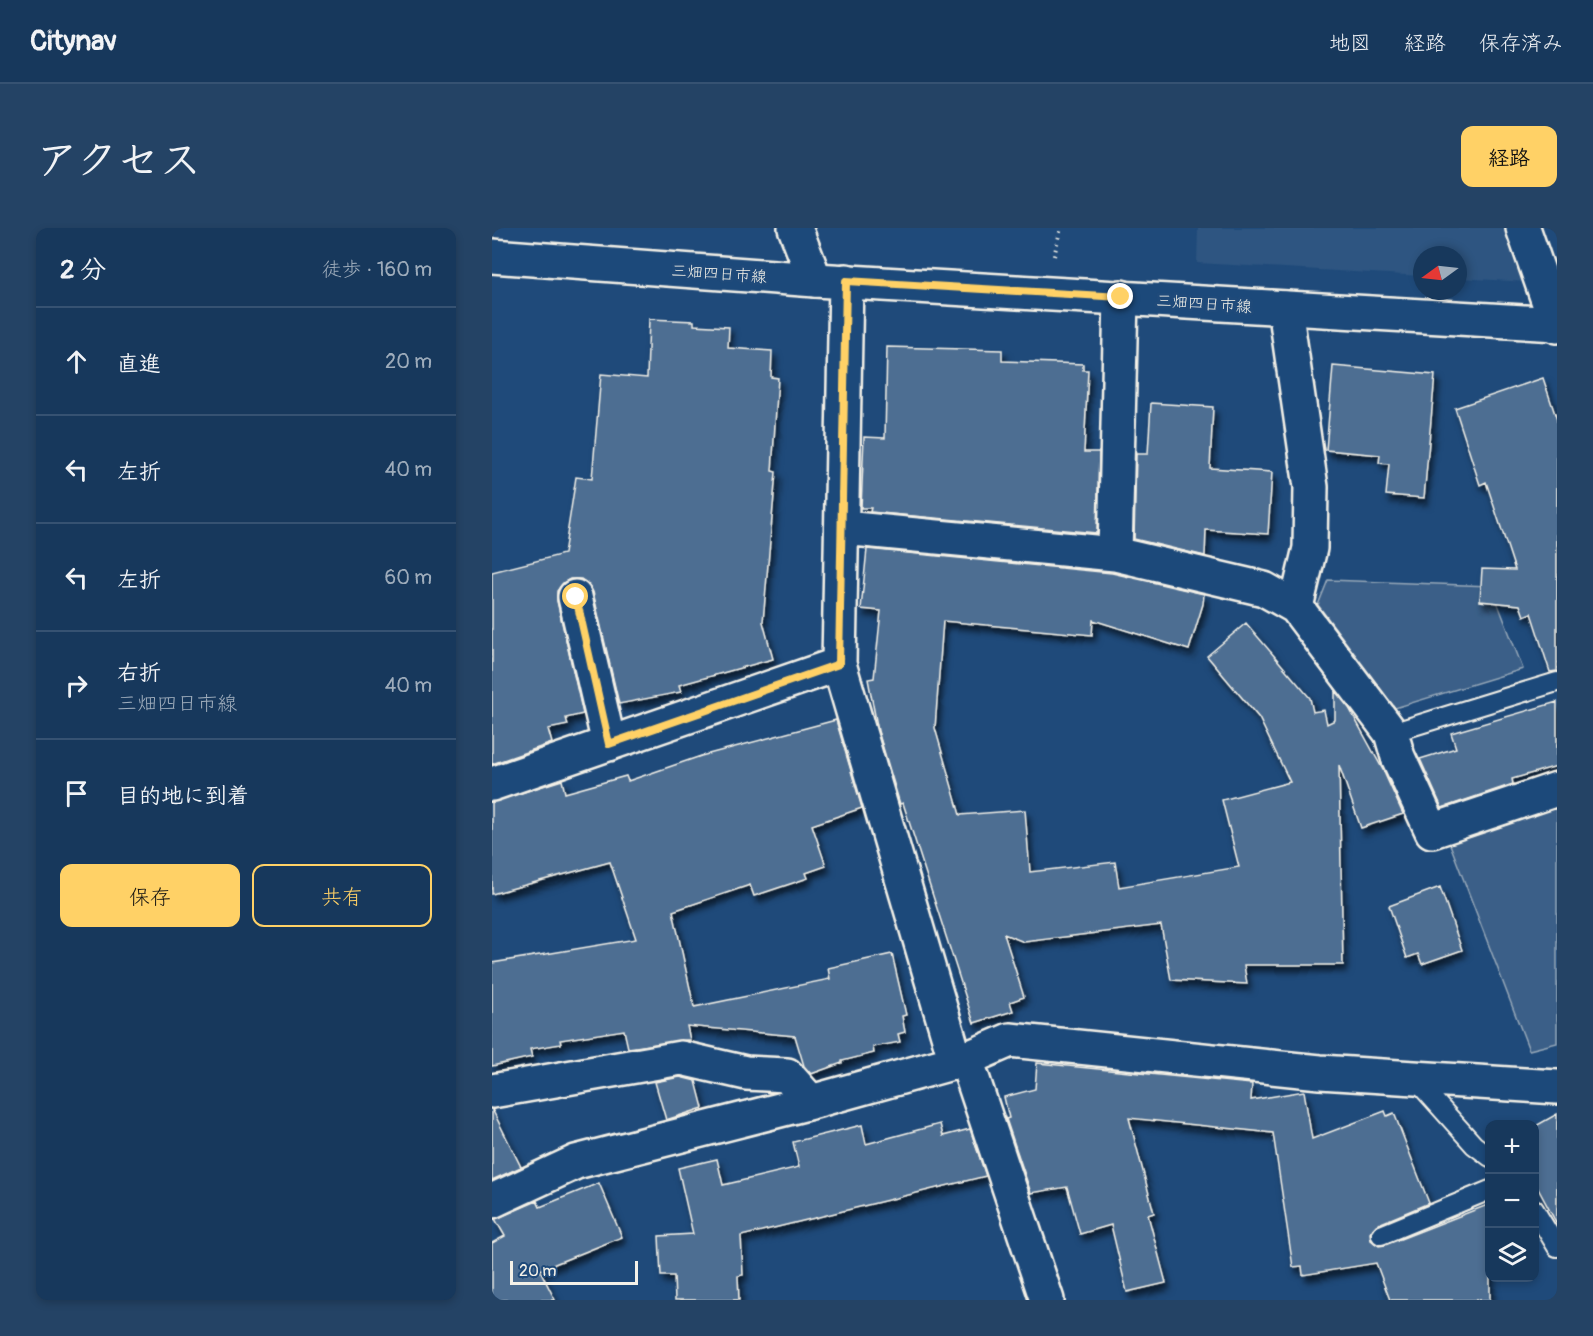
<!DOCTYPE html>
<html lang="ja">
<head>
<meta charset="utf-8">
<style>
	body { margin:0; font-family:Pangolin,"Klee One",sans-serif; background:#244365; color:#f1f3f6 }
	.controls { position:absolute; right:18px; bottom:18px; display:grid; overflow:hidden; border-radius:12px; box-shadow:0 3px 9px #0003 }
	.controls button { width:54px; height:54px; display:grid; place-items:center; padding:0; border:0; border-bottom:2px solid #365272; background:#17385c; color:#f1f3f6; font:30px sans-serif }
	.compass { position:absolute; left:921px; top:18px; width:54px; height:54px; border-radius:50%; background:#17385c; box-shadow:0 3px 9px #0003; rotate:255deg }
	.scale { position:absolute; left:18px; bottom:15px; width:128px; box-sizing:border-box; padding-left:6px; border:3px solid #f4f1e8; border-top:0; font-size:16px; line-height:21px; white-space:nowrap; color:#f4f1e8; -webkit-text-stroke:4px #1f4a7a; paint-order:stroke }
	.stop { position:absolute; width:18px; height:18px; margin:-14px; border:4px solid #ffd166; border-radius:50%; background:#fff }
	.stop.end { background:#ffd166; border-color:#fff; box-shadow:0 2px 6px #0008 }
	.list { margin:0; padding:0; list-style:none }
	h2 { display:flex; justify-content:space-between; align-items:center; height:78px; margin:0; padding:0 24px; font-size:26px }
	h2 small { font-size:20px; font-weight:400; color:#9eacbb }
	.list li { display:grid; grid-template-columns:39px 1fr auto; gap:18px; align-items:center; box-sizing:border-box; height:108px; padding:0 24px; border-top:2px solid #365272 }
	.list b { display:block; font-size:22px; white-space:nowrap }
	.list p { margin:0; font-size:20px; white-space:nowrap; color:#9eacbb }
	.list em { font-size:20px; font-style:normal; color:#9eacbb }
	.actions { display:flex; gap:12px; padding:18px 24px }
	.actions a { flex:1; padding:14px 0; border:2px solid #ffd166; border-radius:12px; text-align:center; font-size:21px; color:#ffd166 }
	.actions .main { background:#ffd166; color:#111 }
	.icon { flex:none; width:33px; height:33px; fill:none; stroke:currentColor; stroke-width:2; stroke-linecap:round; stroke-linejoin:round }
	.map { position:relative; flex:none; width:1065px; height:1072px; overflow:hidden; border-radius:12px }
	header { display:flex; align-items:center; gap:36px; box-sizing:border-box; height:84px; padding:0 30px; background:#17385c; border-bottom:2px solid #365272 }
	header strong { font-size:28px }
	nav { display:flex; gap:33px; margin-inline-start:auto; font-size:21px }
	.intro { display:flex; align-items:center; justify-content:space-between; box-sizing:border-box; height:144px; padding:0 36px }
	h1 { margin:0; font-size:42px }
	.button { padding:15px 27px; border-radius:12px; background:#ffd166; color:#111; font-size:21px; font-weight:700 }
	main { display:flex; gap:36px; padding:0 36px }
	aside { flex:1; background:#17385c; border-radius:12px; box-shadow:0 3px 9px #0003 }
	.map>svg:first-child { display:block }
	.built { fill:#2d5581 }
	.green { fill:#3a5f88; stroke:#97a8b8; stroke-width:1.5 }
	.building { fill:#4d6e92; stroke:#f4f1e8; stroke-width:1.5; filter:url(#shadow) }
	.lines { fill:none; stroke-linecap:round; stroke-linejoin:round }
	.service-casing { stroke:#f4f1e8; stroke-width:22 }
	.minor-casing { stroke:#f4f1e8; stroke-width:38 }
	.secondary-casing { stroke:#f4f1e8; stroke-width:38 }
	.path { stroke:#f4f1e8; stroke-width:4; stroke-dasharray:1.5 4.5; stroke-linecap:butt }
	.service { stroke:#1f4a7a; stroke-width:18 }
	.minor { stroke:#1f4a7a; stroke-width:33 }
	.secondary { stroke:#1f4a7a; stroke-width:33 }
	.route { stroke:#ffd166; stroke-width:8 }
	.labels { text-anchor:middle; stroke-width:6; stroke-linejoin:round; paint-order:stroke }
	.street-label { font-size:16px; fill:#f4f1e8; stroke:#1f4a7a }
</style>
</head>
<body>
<header>
<strong>Citynav</strong>
<nav><a>地図</a><a>経路</a><a>保存済み</a></nav>
</header>
<div class="intro"><h1>アクセス</h1><a class="button">経路</a></div>
<main>
<aside>
<h2>2 分<small>徒歩 · 160 m</small></h2>
<ul class="list">
<li><svg class="icon" aria-label="ahead" viewBox="0 0 24 24"><path d="M12 20V5M6 11l6-6 6 6"/></svg><div><b>直進</b></div><em>20 m</em></li>
<li><svg class="icon" aria-label="left" viewBox="0 0 24 24"><path d="M17 20v-9H6M10 6l-5 5 5 5"/></svg><div><b>左折</b></div><em>40 m</em></li>
<li><svg class="icon" aria-label="left" viewBox="0 0 24 24"><path d="M17 20v-9H6M10 6l-5 5 5 5"/></svg><div><b>左折</b></div><em>60 m</em></li>
<li><svg class="icon" aria-label="right" viewBox="0 0 24 24"><path d="M7 20v-9h11M14 6l5 5-5 5"/></svg><div><b>右折</b><p>三畑四日市線</p></div><em>40 m</em></li>
<li><svg class="icon" aria-label="arrive" viewBox="0 0 24 24"><path d="M6 21V4h12l-3 4 3 4H6"/></svg><div><b>目的地に到着</b></div></li>
</ul>
<div class="actions"><a class="main">保存</a><a>共有</a></div>
</aside>
<div class="map">
<svg width="1065" height="1072" viewBox="0 0 1065 1072">
	<defs>
		<filter id="shadow"><feDropShadow dx="3.5" dy="6" stdDeviation="3" flood-color="#0009"/></filter>
	</defs>
	<rect width="100%" height="100%" fill="#1f4a7a"/>
	<filter id="ink" filterUnits="userSpaceOnUse"><feTurbulence type="fractalNoise" baseFrequency=".0167" numOctaves="2"/><feDisplacementMap in="SourceGraphic" scale="12" xChannelSelector="R" yChannelSelector="G"/><feConvolveMatrix kernelMatrix="1 2 1 2 8 2 1 2 1" color-interpolation-filters="sRGB"/></filter>
	<g filter="url(#ink)">
		<!-- built -->
		<path class="built" d="M706 0H1017L1035 54 966 50V27H930V48L705 35Z"/>
		<!-- green -->
		<path class="green" d="M836 352 999 358 1031 441 903 480 826 377Z
			M1065 575V815L1037 822 956 611Z"/>
		<!-- building -->
		<path class="building" d="M157 91 202 93V97L237 99 236 120 280 123 279 149 286 150 280 243 284 244 271 394 281 431 187 457 189 464 127 476 101 364 96 356 89 351H78L71 355 65 363V373L91 486 74 490 76 497 56 501 60 515 0 536V344L72 326 84 249 100 251 109 146 155 150Z
			M395 119 510 122V133L591 136V142H596L592 224H607L605 305 378 284 379 280H369L372 209 393 210Z
			M841 138 943 147 932 270 894 267 897 236 887 235 888 227 834 222Z
			M1051 150 1065 192V443L1058 444 1039 385 1032 388 1028 377 988 373 990 341 1023 342 994 254 988 257 963 180Z
			M659 175 721 179 718 240 780 244 776 306 714 302 713 328 642 311 644 226H656Z
			M375 321 620 345 712 366 711 376 697 422 601 392 600 407 451 393 443 500 468 587 533 582 538 644 623 634 627 659 747 639 730 572 798 554 767 490 715 428 754 395 818 470 821 484 832 482 835 496 843 492V463L857 480 891 542 911 586 869 600 847 537 851 737H752L755 756 679 752 669 697 532 714 512 706 532 769 518 774 521 783 482 795 411 575 408 576 386 503 376 451 382 450 389 383 369 381Z
			M1065 474V538L1020 551 1021 556 950 580 928 531 964 520 959 505Z
			M344 492 370 580 320 597 334 638 314 645 316 650 262 668 258 657 181 683 202 779 338 751 336 740 400 726 414 787 410 788 413 804 406 806 408 814 381 819 382 825 350 833V835L319 846 312 838 303 808 195 798 198 812H195L136 820 132 802 68 812 69 816 38 821 40 829 0 838V735L144 711 118 634 0 666V574L70 552 73 565 134 548 136 553 209 528Z
			M948 659 970 722 930 736 926 726 915 730 897 678Z
			M545 835 760 856 759 872 812 863 820 911 893 883 895 888 902 885 937 975 884 997 878 1005 879 1012 887 1018 893 1017 998 976V1072H898L884 1035 811 1047 810 1038 801 1039 781 905 637 890 662 985 656 987 674 1055 635 1064 619 997 588 1006 575 959 539 965 514 891 517 890 512 869 543 861Z
			M188 849 204 853 211 880 174 892 163 854Z
			M0 881 29 939 0 952Z
			M1065 886V996L1042 953V899Z
			M448 896 451 908 478 901 494 948 249 1008 251 1047 246 1048 247 1072H183L182 1048H169L167 1008 201 1006 186 940 225 931 231 957 307 939 301 914 370 897 374 916Z
			M107 955 130 1009 48 1042 63 1072H0V1015L13 1008 3 991 45 973 48 979Z"/>
		<g class="lines">
			<!-- service casing -->
			<g class="service-casing">
				<path id="service" d="M899 505 1065 454
					M922 850 982 917 998 929
					M1042 981 1065 1019
					M889 1007 998 962"/>
			</g>
			<!-- minor casing -->
			<g class="minor-casing">
				<path id="minor" d="M303 0 323 52
					M1031 0 1065 98
					M354 53 347 436 464 834
					M793 80 819 259 818 320 804 379
					M351 300 623 326 772 361 804 379 899 505 906 529 940 603 1065 561
					M623 326 629 69
					M83 369 117 516
					M0 556 347 436
					M474 831 555 1072
					M0 863 189 830 254 845 295 847 319 874
					M0 973 84 934 319 874 474 831 518 812 828 844 1065 859"/>
			</g>
			<!-- secondary casing -->
			<g class="secondary-casing">
				<path id="secondary" d="M0 28 323 52 1065 96"/>
			</g>
			<!-- path -->
			<path class="path" d="M562 28 569 0"/>
			<!-- service -->
			<use href="#service" class="service"/>
			<!-- minor -->
			<use href="#minor" class="minor"/>
			<!-- secondary -->
			<use href="#secondary" class="secondary"/>
		</g>
	</g>
	<g class="lines" filter="url(#ink)">
		<!-- route -->
		<path class="route" d="M84 369 117 516 347 436 354 53 629 69"/>
	</g>
	<g class="labels">
		<!-- street labels -->
		<g class="street-label">
			<text transform="translate(227 45) rotate(4)" y="6">三畑四日市線</text>
			<text transform="translate(712 75) rotate(4)" y="6">三畑四日市線</text>
		</g>
	</g>
</svg>
<div class="controls">
<button>+</button>
<button>−</button>
<button><svg class="icon" aria-label="layers" viewBox="0 0 24 24"><path d="M12 4l9 5-9 5-9-5zM3 14l9 5 9-5"/></svg></button>
</div>
<svg class="compass" viewBox="-18 -18 36 36"><path d="M0-13l5 13h-10z" fill="#e53935"/><path d="M0 13l5-13h-10z" fill="#9eacbb"/></svg>
<div class="scale">20 m</div>
<div class="stop" style="left:84px;top:369px"></div>
<div class="stop end" style="left:629px;top:69px"></div>
</div>
</main>
</body>
</html>
